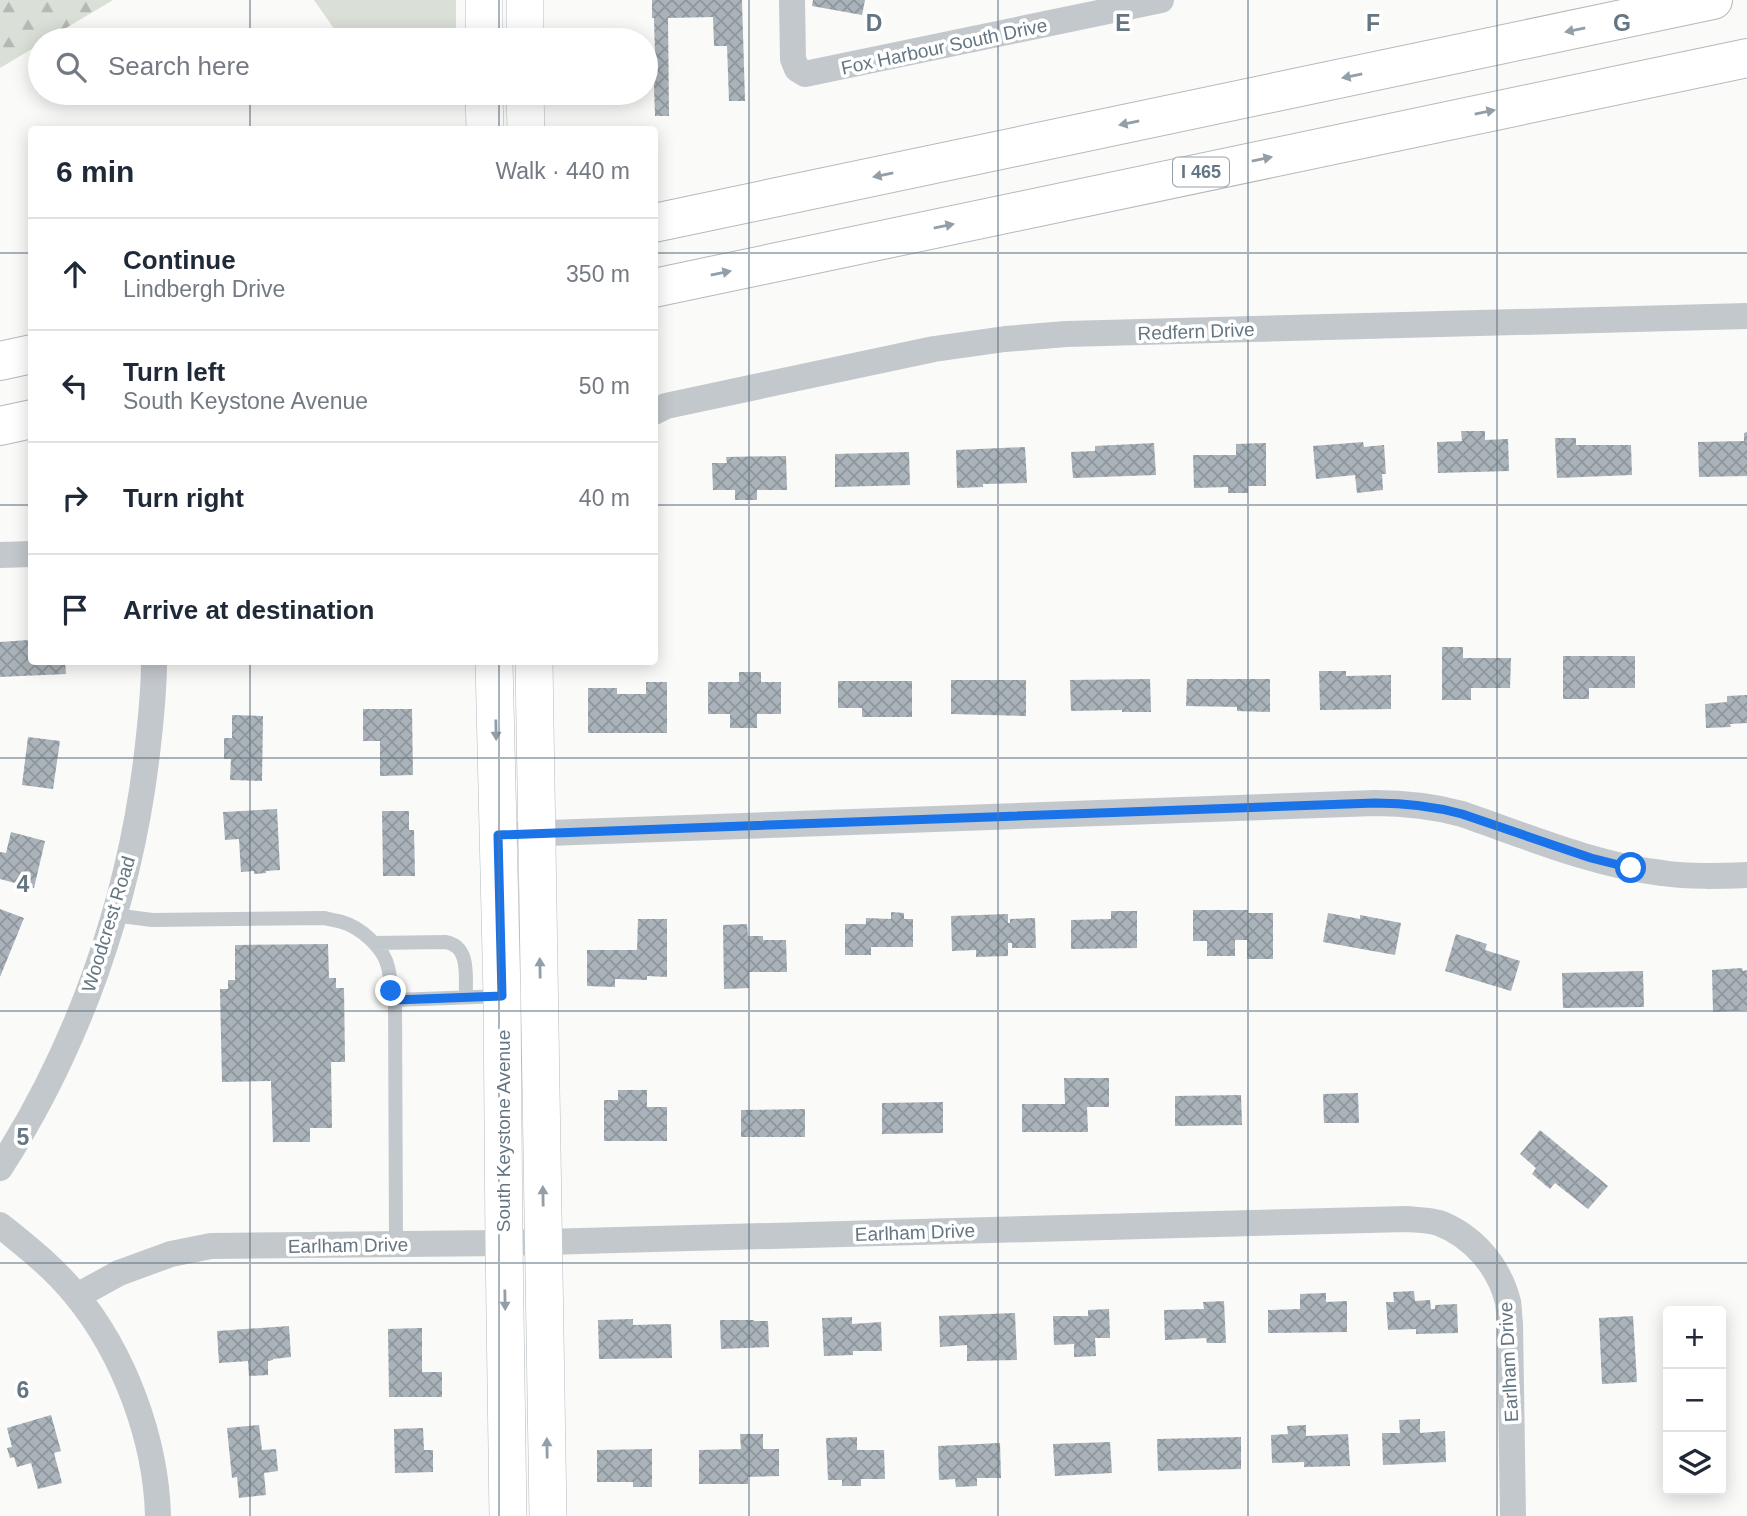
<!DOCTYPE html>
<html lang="en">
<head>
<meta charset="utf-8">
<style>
	body { margin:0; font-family:Arial,sans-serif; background:#f2f2f3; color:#1f2937 }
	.controls { position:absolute; right:21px; bottom:21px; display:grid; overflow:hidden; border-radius:7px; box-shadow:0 4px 18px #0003 }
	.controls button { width:63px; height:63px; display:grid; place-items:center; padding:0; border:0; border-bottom:2px solid #e0e1e3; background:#fff; color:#1f2937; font:35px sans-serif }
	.stop { position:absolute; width:21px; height:21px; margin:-16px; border:5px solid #1a73e8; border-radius:50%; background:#fff }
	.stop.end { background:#1a73e8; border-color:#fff; box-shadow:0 2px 7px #0008 }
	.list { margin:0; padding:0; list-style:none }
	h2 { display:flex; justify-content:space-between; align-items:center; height:91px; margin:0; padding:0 28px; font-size:30px }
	h2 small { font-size:23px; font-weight:400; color:#747a83 }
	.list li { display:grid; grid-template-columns:46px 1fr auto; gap:21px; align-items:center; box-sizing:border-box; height:112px; padding:0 28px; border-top:2px solid #e0e1e3 }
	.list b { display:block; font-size:26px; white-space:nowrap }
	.list p { margin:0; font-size:23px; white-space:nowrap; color:#747a83 }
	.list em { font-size:23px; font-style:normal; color:#747a83 }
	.icon { flex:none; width:38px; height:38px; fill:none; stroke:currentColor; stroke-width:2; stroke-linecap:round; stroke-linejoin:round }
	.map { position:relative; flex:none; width:1747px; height:1516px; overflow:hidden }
	.search { position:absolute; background:#fff; box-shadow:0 4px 18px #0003; left:28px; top:28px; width:630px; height:77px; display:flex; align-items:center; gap:18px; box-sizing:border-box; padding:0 24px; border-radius:38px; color:#747a83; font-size:26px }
	.panel { position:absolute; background:#fff; box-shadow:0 4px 18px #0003; left:28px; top:126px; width:630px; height:539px; border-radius:7px }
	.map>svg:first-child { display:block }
	.green { fill:#dadfd7 }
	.forest { fill:url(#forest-firs) }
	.building { fill:url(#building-cross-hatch) }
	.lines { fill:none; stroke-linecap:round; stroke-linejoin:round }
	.secondary-casing { stroke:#b3babf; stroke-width:38 }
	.highway-casing { stroke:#b4b9bd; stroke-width:40 }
	.lane { stroke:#c3c8cc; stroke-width:14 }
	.street { stroke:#c3c8cc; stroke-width:26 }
	.secondary { stroke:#fff; stroke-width:37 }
	.highway { stroke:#fff; stroke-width:38 }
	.oneway { fill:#939fa8 }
	.route { stroke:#1a73e8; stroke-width:9 }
	.grid { fill:none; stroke:#657683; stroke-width:2; stroke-opacity:0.55 }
	.labels { text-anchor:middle; stroke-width:7; stroke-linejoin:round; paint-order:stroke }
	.shield { fill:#fff; stroke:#939fa8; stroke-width:2 }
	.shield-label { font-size:18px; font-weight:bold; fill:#657683 }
	.street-label { font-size:19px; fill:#657683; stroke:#fff }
	.grid-label { font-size:23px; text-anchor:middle; font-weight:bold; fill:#657683; stroke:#fff; stroke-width:7; stroke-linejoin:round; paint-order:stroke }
</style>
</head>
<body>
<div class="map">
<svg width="1747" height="1516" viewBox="0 0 1747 1516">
	<defs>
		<pattern id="forest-firs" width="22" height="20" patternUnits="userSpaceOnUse" patternTransform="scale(1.75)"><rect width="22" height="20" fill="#dadfd7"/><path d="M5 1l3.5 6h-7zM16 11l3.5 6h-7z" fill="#b4b9b4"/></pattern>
		<pattern id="building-cross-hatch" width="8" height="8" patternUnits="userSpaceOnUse" patternTransform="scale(1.75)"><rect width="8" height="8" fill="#aab3b9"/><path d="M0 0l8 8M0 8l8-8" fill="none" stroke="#8e969c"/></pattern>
	</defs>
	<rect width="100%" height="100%" fill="#fafaf8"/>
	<!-- green -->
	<path class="green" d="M314 0H456V40H342Z"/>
	<!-- forest -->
	<path class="forest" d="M0 0H113L46 40H40V44L0 68Z"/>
	<!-- building -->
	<path class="building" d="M652 0H742L745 101H729L727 46H714L713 17 668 18 669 116H655L653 55H655L654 18H652Z
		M813 0H865L862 15 812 6Z
		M1461 431H1485V440L1508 439 1509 471 1438 473 1437 442 1462 441Z
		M1747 432V476L1699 477 1698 442 1744 441V433Z
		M1555 438H1576V445H1631L1632 475 1557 478Z
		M1363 442 1364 447 1384 445 1386 474H1382L1383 490 1357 493 1355 475 1316 479 1313 446Z
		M1154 443 1156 475 1073 478 1071 452 1095 451V446Z
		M1266 443V486H1248V493H1228V487L1194 488 1193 455H1236V444Z
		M1025 447 1027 483 983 484V487L957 488 956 450Z
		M909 452 910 485 835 487V454Z
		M786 456 787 490H757V500H735V490H713L712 463H727L726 457Z
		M29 636H32V662H65L66 674 0 677V642L29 640Z
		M1442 647H1463V658H1511L1510 688H1471V700H1442Z
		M1563 656H1635V688H1589V699H1563Z
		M1319 671H1346V676L1391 675V709L1320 710Z
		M739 672H761V682H781V714H757V728H730V714H708V682H739Z
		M1150 679 1151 712H1122V710L1071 711 1070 680Z
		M1187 679H1270V712L1237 711V707L1186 706Z
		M951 680H1026V716L951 714Z
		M838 681H912V717H862V708H838Z
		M646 682H667V733H588V688H617V694H646Z
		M1747 695V723L1730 724 1731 727 1706 728 1705 704 1727 702V696Z
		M363 709H412L413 775 380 776V741H363Z
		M232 715 263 716 262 781 230 780 231 759H224V738H232Z
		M28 737 60 741 53 789 22 785Z
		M277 809 280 870 266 871V873L254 874V871L241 872 239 839 225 840 223 812Z
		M382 811H409V830H414L415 876H383Z
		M11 832 45 841 34 888 0 879V852L6 853Z
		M0 909 24 918 0 977Z
		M1193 910H1248V913H1273V959H1247V940H1235V956H1207V941H1193Z
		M1111 911H1137V948L1071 949V920L1111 919Z
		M891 912 904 913V919H913V947H871V955H845V924H866V918L891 919Z
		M1328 913 1360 919V915L1401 923 1395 955 1323 942Z
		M1008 914V923H1010V919L1035 918 1036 948H1012V943H1008V956L976 957V950L952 951 951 916Z
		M638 919H667V977L647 976V980L615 979V987L587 986V950H637Z
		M747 924 748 936H763V940H786L787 972H749V988L724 989 723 925Z
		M1456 934 1487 944 1485 950 1520 961 1511 991 1445 971Z
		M328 944 329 978H336V988H344L345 1062H331L332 1128H310V1142H273L271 1081 222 1082 220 989H228V980H235V945Z
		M1742 968 1743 971 1747 970V1010L1713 1012 1712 970Z
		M1643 971 1644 1007 1563 1008 1562 973Z
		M1064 1078H1109V1107H1087L1088 1132H1022V1104H1065Z
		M618 1090H647V1107H667V1141H604V1100H618Z
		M1358 1093 1359 1123H1324L1323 1094Z
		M1241 1095 1242 1125 1175 1126V1096Z
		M943 1102V1133L882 1134V1103Z
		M805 1109V1137H741V1110Z
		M1540 1130 1608 1186 1588 1209 1555 1183 1550 1189 1532 1174 1536 1168 1520 1154Z
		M1414 1291 1415 1301 1430 1300 1431 1309H1435V1305L1457 1304 1458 1333 1416 1334V1329L1388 1330 1386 1302H1394L1393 1292Z
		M1326 1293V1302L1347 1301V1332L1268 1333V1310L1300 1309V1294Z
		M1224 1301 1226 1343H1207L1206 1338 1165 1340 1164 1310 1204 1309 1203 1302Z
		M1109 1309 1110 1338H1095L1096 1356 1074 1357V1344L1054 1345 1053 1316H1088V1310Z
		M1015 1313 1017 1360 967 1361V1345L940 1347 939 1316Z
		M1633 1316 1637 1382 1602 1384 1599 1318Z
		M852 1317V1324L881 1322 882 1351H853V1355L824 1356 822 1318Z
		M633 1319V1325L671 1324 672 1358 599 1359 598 1320Z
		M720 1320H754V1321H768L769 1347 721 1349Z
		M289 1326 291 1357 273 1359V1360L268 1361V1375L249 1376 248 1361 219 1363 217 1331Z
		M422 1328V1372H442V1397H389L388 1329Z
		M51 1415 61 1451 54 1453 62 1483 38 1489 31 1463 17 1467 14 1457 10 1458 7 1448 12 1447 7 1428Z
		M1420 1419V1433L1445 1431 1446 1462 1383 1465 1382 1433H1400L1399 1420Z
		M259 1425 262 1450 276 1449 278 1471 264 1473 266 1495 239 1498 237 1477 232 1478 227 1428Z
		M1306 1425V1436L1348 1434 1350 1466 1304 1467V1462L1272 1463 1271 1435 1288 1434 1287 1426Z
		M423 1428 424 1450H433V1472L395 1473 394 1429Z
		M740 1434H763V1449H779V1476L748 1477V1484H699V1450L741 1449Z
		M857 1437V1450H884L885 1479H861V1486H842V1480H828L826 1438Z
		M1241 1437V1469L1158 1471 1157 1439Z
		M1110 1442 1112 1473 1055 1476 1053 1444Z
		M1000 1443 1001 1478H977V1486L956 1487 955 1479 939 1480 938 1446Z
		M652 1449V1487H633V1482H597V1450Z"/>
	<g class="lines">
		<!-- secondary casing -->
		<g class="secondary-casing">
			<path id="secondary" d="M484 0V40
				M525 0V40
				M484 93 485 130
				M525 93 526 130
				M494 662 502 996 504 1243 508 1516
				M534 662 548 1516"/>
		</g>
		<!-- highway casing -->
		<g class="highway-casing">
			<path id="highway" d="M654 223 1713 0
				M654 288 1747 58
				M0 361 32 354
				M0 426 32 419"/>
		</g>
		<!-- lane -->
		<path class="lane" d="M114 915 152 920 325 918C330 920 336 920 342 922 360 927 384 948 388 967 391 979 390 989 395 1000
			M374 943 446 942C471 947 465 977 466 997
			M396 1244 395 1000 502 996"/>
		<!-- street -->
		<path class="street" d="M792 0 793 59 797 69 805 74 1161 0
			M654 412 666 406 934 349 1005 339 1066 334 1747 316
			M0 555 32 554
			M521 834 1375 803C1405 803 1433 806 1462 814 1526 836 1594 865 1662 873 1690 877 1719 876 1747 875
			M0 1168C78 1047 128 905 146 762 150 729 154 695 154 662
			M0 1225C26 1246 53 1267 75 1294 124 1353 156 1439 158 1516
			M77 1296 119 1273 171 1254 211 1246 504 1243 1406 1219C1417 1220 1429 1220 1439 1223 1473 1236 1499 1266 1508 1302 1509 1308 1509 1316 1510 1323L1513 1516"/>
		<!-- secondary -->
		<use href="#secondary" class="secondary"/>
		<!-- highway -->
		<use href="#highway" class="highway"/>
	</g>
	<!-- one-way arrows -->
	<defs><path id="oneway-solid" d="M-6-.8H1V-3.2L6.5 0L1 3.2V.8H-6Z" transform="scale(1.75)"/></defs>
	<g class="oneway">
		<use href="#oneway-solid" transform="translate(1575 30) rotate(168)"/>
		<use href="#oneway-solid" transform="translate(1352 76) rotate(168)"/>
		<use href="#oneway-solid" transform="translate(1485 112) rotate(-12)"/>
		<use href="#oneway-solid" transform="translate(1129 123) rotate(168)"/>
		<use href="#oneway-solid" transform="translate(1262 159) rotate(-12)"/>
		<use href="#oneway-solid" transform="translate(883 175) rotate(168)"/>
		<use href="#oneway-solid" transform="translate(944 226) rotate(-12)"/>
		<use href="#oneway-solid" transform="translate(721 273) rotate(-12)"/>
		<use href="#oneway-solid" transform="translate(496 730) rotate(89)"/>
		<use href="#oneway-solid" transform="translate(540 968) rotate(-91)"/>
		<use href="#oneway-solid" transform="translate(543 1196) rotate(-91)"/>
		<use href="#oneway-solid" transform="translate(505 1300) rotate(89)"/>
		<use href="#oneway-solid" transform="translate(547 1448) rotate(-91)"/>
	</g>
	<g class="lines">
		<!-- route -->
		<path class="route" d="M391 991 395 1000 502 996 498 835 1375 803C1405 803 1433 806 1462 814L1591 858 1631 868"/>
	</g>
	<!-- grid -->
	<path class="grid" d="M250 0V40M499 0V40M749 0V1516M998 0V1516M1248 0V1516M1497 0V1516M250 93V130M499 93V130M0 253H32M654 253H1747M0 505H32M654 505H1747M250 662V1516M499 662V1516M0 758H1747M0 1011H1747M0 1263H1747"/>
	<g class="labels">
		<!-- shield labels -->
		<rect class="shield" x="1173" y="157.5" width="56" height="29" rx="5"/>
		<g class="shield-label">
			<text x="1201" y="178">I 465</text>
		</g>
		<!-- street labels -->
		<g class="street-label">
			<text transform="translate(944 46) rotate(-12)" y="7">Fox Harbour South Drive</text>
			<text transform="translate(1196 331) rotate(-2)" y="7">Redfern Drive</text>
			<text transform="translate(108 924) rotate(-73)" y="7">Woodcrest Road</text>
			<text transform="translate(503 1131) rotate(-90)" y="7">South Keystone Avenue</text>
			<text transform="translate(915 1232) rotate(-2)" y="7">Earlham Drive</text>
			<text transform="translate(348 1245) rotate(-1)" y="7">Earlham Drive</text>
			<text transform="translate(1508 1362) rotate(-93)" y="7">Earlham Drive</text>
		</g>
	</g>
	<g class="grid-label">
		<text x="874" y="31">D</text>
		<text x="1123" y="31">E</text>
		<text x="1373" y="31">F</text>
		<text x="1622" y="31">G</text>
		<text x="23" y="892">4</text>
		<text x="23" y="1145">5</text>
		<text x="23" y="1398">6</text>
	</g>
</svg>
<div class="controls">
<button>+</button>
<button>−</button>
<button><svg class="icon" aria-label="layers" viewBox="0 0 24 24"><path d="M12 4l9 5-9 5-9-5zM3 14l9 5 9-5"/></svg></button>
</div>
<div class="stop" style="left:1631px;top:868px"></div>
<div class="stop end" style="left:391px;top:991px"></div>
<div class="search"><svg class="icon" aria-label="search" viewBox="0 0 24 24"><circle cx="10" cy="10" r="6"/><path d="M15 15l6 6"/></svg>Search here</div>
<section class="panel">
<h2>6 min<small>Walk · 440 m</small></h2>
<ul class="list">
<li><svg class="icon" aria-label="ahead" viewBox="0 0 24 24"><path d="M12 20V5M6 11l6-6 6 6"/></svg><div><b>Continue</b><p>Lindbergh Drive</p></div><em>350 m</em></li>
<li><svg class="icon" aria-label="left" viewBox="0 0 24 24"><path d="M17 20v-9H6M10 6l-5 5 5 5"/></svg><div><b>Turn left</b><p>South Keystone Avenue</p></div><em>50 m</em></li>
<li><svg class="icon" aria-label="right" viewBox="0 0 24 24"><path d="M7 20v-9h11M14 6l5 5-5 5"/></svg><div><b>Turn right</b></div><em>40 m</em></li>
<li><svg class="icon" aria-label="arrive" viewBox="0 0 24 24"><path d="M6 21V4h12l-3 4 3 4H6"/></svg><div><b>Arrive at destination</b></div></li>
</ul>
</section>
</div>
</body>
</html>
